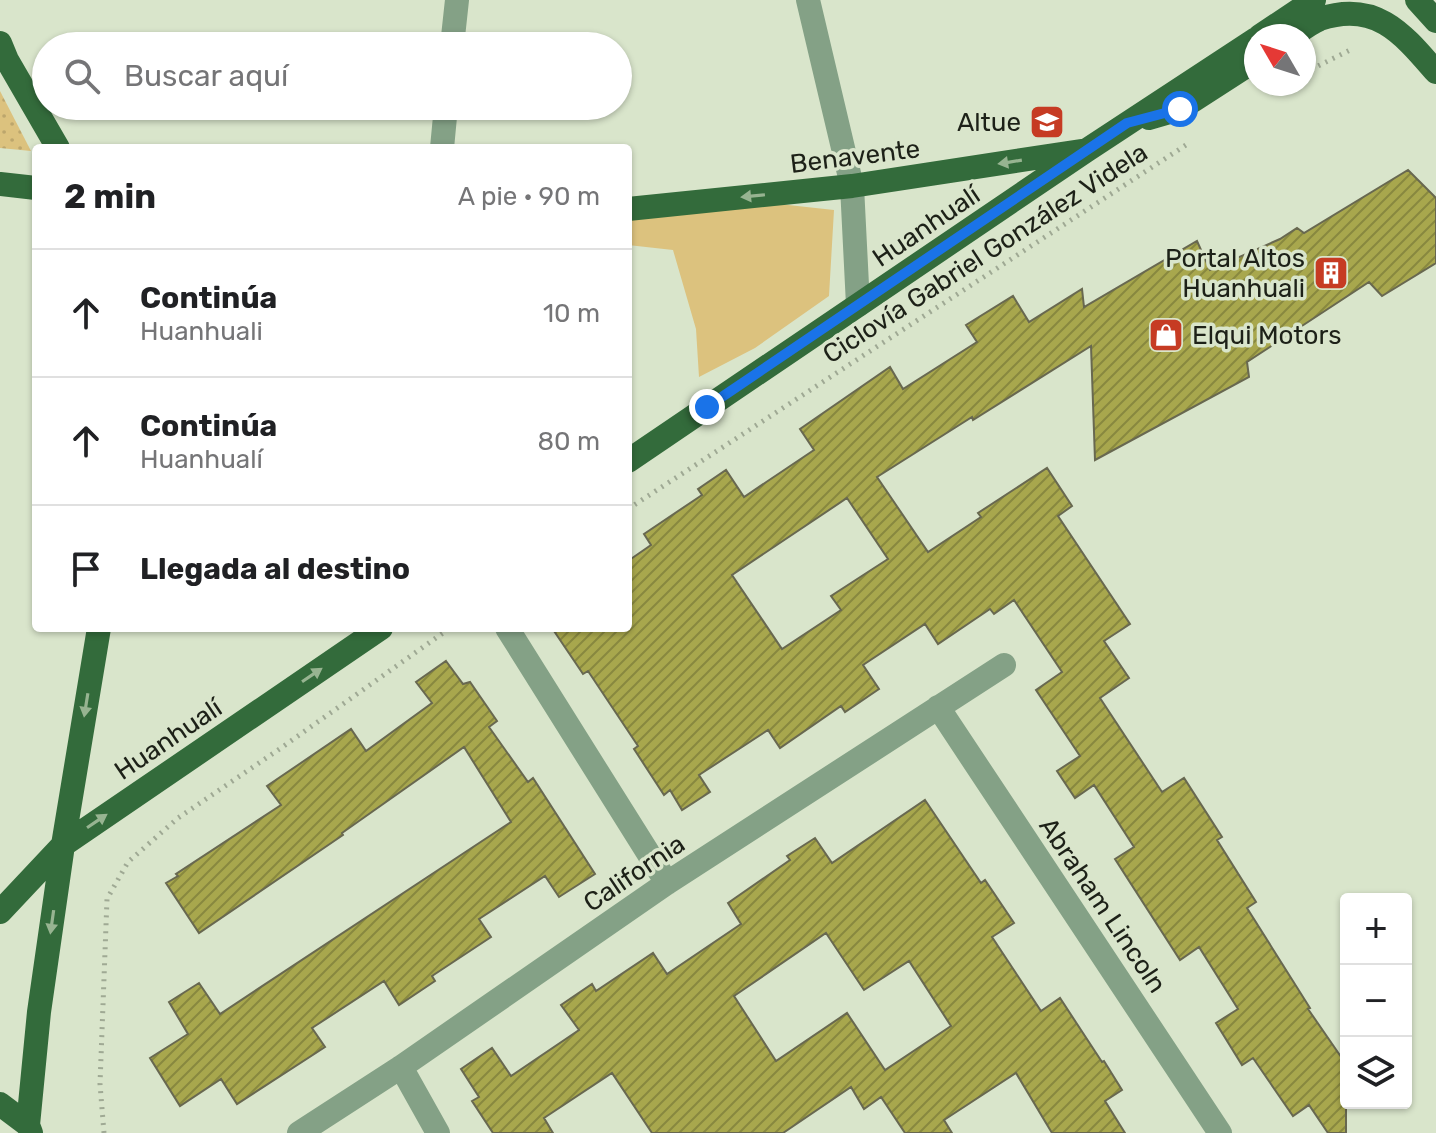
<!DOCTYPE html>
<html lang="es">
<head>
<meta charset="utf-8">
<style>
	body { margin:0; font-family:Rubik,sans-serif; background:#f6f6f6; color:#202124 }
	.controls { position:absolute; right:24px; bottom:24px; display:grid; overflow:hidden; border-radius:8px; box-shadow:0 2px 6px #0004 }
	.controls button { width:72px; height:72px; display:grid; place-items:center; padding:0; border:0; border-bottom:2px solid #e0e0e0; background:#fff; color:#202124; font:40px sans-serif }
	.compass { position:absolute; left:1244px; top:24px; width:72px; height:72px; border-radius:50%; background:#fff; box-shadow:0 2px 6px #0004; rotate:309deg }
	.stop { position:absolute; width:24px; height:24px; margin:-18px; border:6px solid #1a73e8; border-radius:50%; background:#fff }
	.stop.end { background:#1a73e8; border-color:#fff; box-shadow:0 2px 8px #0008 }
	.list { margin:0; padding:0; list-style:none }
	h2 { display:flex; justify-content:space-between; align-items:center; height:104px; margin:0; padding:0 32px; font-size:34px }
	h2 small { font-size:26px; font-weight:400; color:#757577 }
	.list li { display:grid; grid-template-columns:52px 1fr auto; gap:24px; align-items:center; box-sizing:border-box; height:128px; padding:0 32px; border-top:2px solid #e0e0e0 }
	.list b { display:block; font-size:30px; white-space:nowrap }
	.list p { margin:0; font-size:26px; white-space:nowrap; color:#757577 }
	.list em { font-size:26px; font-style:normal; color:#757577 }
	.icon { flex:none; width:44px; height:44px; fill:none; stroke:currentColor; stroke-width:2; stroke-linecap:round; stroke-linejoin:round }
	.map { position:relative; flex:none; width:1436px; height:1133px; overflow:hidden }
	.search { position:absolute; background:#fff; box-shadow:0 2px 6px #0004; left:32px; top:32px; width:600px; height:88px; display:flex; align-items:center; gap:20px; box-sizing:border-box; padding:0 28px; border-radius:44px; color:#757577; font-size:30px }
	.panel { position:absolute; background:#fff; box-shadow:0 2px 6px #0004; left:32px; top:144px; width:600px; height:488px; border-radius:8px }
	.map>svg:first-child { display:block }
	.grass { fill:url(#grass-dots) }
	.green { fill:#dcc27e }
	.building { fill:url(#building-hatch); stroke:#686850; stroke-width:2; fill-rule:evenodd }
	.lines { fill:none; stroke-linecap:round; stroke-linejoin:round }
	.path { stroke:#9fa994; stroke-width:5; stroke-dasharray:2 6; stroke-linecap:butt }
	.minor { stroke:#84a186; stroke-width:24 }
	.major { stroke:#336b3b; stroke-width:24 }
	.oneway { fill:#97b491 }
	.route { stroke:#1a73e8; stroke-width:10 }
	.labels { text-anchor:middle; stroke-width:7; stroke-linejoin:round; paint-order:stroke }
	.poi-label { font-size:26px; fill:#1d2118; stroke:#d9e5cb; text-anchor:end }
	.street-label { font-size:26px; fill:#1d2118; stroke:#d9e5cb }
</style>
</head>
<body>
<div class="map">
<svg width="1436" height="1133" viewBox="0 0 1436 1133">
	<defs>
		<pattern id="grass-dots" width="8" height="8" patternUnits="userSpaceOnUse" patternTransform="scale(2)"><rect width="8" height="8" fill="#dcc27e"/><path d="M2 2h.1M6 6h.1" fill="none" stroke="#bca66c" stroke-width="1.8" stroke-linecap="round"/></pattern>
		<pattern id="building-hatch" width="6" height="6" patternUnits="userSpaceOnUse" patternTransform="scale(2)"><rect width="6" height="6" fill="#a8a74d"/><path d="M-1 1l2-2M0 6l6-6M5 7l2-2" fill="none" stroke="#88883f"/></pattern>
	</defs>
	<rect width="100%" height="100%" fill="#d9e5cb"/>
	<!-- grass -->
	<path class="grass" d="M0 91 31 151 0 148Z"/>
	<!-- green -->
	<path class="green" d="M779 204 834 210 829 296 755 348 699 377 696 329 673 250 628 245V209Z"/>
	<!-- building -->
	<path class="building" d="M1408 170 1436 198V263L1382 296 1369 282 1247 362 1249 377 1095 460 1091 346 973 420 972 417 877 477 928 552 981 517 978 513 1047 468 1072 506 1058 516 1130 624 1104 641 1129 678 1100 698 1162 792 1184 778 1222 837 1217 840 1256 902 1247 908 1310 1008 1308 1009 1346 1064V1133H1328L1309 1105 1293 1116 1253 1058 1242 1065 1216 1023 1238 1009 1199 947 1180 960 1115 859 1134 847 1094 785 1075 798 1057 771 1080 756 1036 690 1062 672 1014 600 994 614 990 609 938 644 925 624 863 665 879 689 845 712 841 706 780 748 768 730 699 775 710 792 682 810 670 790 664 795 634 749 638 746 588 671 583 674 552 628H628V561L651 545 644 534 702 495 698 489 726 470 744 497 814 450 800 429 890 367 903 389 977 342 966 325 1013 296 1029 322 1082 289 1084 307 1197 241 1210 270 1280 239 1297 228 1304 233ZM847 498 888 559 831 596 841 610 782 649 732 575Z
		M446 661 463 684 470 682 497 721 489 727 528 782 533 778 595 874 559 897 545 876 479 919 491 937 432 976 435 981 399 1005 384 981 312 1028 325 1047 237 1104 221 1079 180 1106 150 1058 188 1034 169 1002 199 983 220 1014 511 822 464 747 342 833 343 835 199 933 166 883 178 876 176 874 281 805 267 786 351 729 366 751 432 703 416 682Z
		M925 800 981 883 985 880 1014 923 992 937 1041 1011 1060 998 1102 1062 1104 1061 1122 1090 1105 1101 1125 1133H1052L1016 1073 944 1120 952 1133H905L881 1097 864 1109 851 1087 783 1133H652L612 1073 544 1118 553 1133H493L472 1101 479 1097 461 1069 492 1048 511 1076 579 1030 561 1005 592 984 596 991 653 953 667 974 741 924 728 903 790 860 787 856 815 838 832 863ZM826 933 864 990 909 961 951 1026 885 1070 847 1013 776 1061 734 996Z"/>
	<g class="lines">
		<!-- path -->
		<path class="path" d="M1304 73 1350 50
			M628 509 1186 145
			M104 1133 100 1084 107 899 128 862 178 818 281 748 450 628"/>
		<!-- minor -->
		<path class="minor" d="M808 0 852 186 858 305
			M452 46 457 0
			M442 148 446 106
			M507 628 667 883
			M938 707 1220 1133
			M401 1067 438 1133
			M299 1133 401 1067 667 883 1004 665"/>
		<!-- major -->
		<path class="major" d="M1417 0 1436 21
			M1260 36 1314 0
			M1293 36C1301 30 1310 23 1320 19 1376 0 1403 34 1436 72
			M0 43 7 60 58 148
			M1149 118 1180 109 1256 60
			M0 184 36 188
			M628 209 852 186 1081 151
			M628 461 1087 150 1256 39
			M0 912 63 845 381 628
			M0 1104 28 1125
			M31 1133 28 1125 39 1012 63 845 99 628"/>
	</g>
	<!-- one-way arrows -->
	<defs><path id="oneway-solid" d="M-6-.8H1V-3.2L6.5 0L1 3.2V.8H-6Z" transform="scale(2)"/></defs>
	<g class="oneway">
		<use href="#oneway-solid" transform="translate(1010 162) rotate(171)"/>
		<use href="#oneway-solid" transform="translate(753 196) rotate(174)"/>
		<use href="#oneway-solid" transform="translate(312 675) rotate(-34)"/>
		<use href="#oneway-solid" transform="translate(86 705) rotate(99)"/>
		<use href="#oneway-solid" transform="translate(97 821) rotate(-34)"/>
		<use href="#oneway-solid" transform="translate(52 922) rotate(98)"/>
	</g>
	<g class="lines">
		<!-- route -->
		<path class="route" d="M707 407 1127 123 1180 109"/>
	</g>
	<!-- icons -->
	<defs>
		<g id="school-square" transform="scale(1.8)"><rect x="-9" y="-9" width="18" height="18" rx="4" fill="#c63b23" stroke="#d9e5cb"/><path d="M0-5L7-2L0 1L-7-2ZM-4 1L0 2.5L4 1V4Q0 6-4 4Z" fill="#fff"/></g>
		<g id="building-square" transform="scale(1.8)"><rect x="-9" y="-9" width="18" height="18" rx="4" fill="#c63b23" stroke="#d9e5cb"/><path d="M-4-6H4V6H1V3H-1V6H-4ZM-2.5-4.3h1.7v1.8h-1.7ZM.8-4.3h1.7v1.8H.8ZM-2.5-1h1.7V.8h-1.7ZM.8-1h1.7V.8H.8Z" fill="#fff"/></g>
		<g id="shop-square" transform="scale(1.8)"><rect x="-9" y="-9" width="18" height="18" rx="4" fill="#c63b23" stroke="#d9e5cb"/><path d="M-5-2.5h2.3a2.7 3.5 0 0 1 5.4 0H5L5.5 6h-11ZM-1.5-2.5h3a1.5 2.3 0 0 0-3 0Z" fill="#fff"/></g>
	</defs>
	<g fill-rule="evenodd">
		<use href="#school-square" x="1047" y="122"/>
		<use href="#building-square" x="1331" y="273"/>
		<use href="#shop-square" x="1166" y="335"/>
	</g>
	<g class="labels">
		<!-- poi labels -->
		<g class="poi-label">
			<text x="1021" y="131">Altue</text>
			<text x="1305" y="267">Portal Altos<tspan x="1305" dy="30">Huanhuali</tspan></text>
			<text x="1192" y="344" text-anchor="start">Elqui Motors</text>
		</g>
		<!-- street labels -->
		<g class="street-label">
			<text transform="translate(855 156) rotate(-7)" y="9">Benavente</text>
			<text transform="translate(926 226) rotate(-34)" y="9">Huanhualí</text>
			<text transform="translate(985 253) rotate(-33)" y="9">Ciclovía Gabriel González Videla</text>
			<text transform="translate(168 739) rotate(-34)" y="9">Huanhualí</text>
			<text transform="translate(634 873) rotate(-34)" y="9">California</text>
			<text transform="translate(1103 905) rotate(56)" y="9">Abraham Lincoln</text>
		</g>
	</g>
</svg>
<div class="controls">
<button>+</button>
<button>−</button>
<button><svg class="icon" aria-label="layers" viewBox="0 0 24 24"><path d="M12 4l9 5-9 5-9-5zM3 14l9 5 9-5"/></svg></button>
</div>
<svg class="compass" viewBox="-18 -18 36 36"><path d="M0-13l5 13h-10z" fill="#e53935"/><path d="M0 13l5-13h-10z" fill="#757577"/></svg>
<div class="stop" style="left:1180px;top:109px"></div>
<div class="stop end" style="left:707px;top:407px"></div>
<div class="search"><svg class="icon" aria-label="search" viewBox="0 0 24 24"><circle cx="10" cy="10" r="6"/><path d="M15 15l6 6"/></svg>Buscar aquí</div>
<section class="panel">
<h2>2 min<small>A pie · 90 m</small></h2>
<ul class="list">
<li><svg class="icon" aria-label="ahead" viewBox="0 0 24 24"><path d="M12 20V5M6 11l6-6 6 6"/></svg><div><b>Continúa</b><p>Huanhuali</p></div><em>10 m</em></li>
<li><svg class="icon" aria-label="ahead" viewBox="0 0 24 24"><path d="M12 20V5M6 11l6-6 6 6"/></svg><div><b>Continúa</b><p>Huanhualí</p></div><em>80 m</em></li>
<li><svg class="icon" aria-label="arrive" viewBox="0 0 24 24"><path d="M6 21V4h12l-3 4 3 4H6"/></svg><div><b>Llegada al destino</b></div></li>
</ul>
</section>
</div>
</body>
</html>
